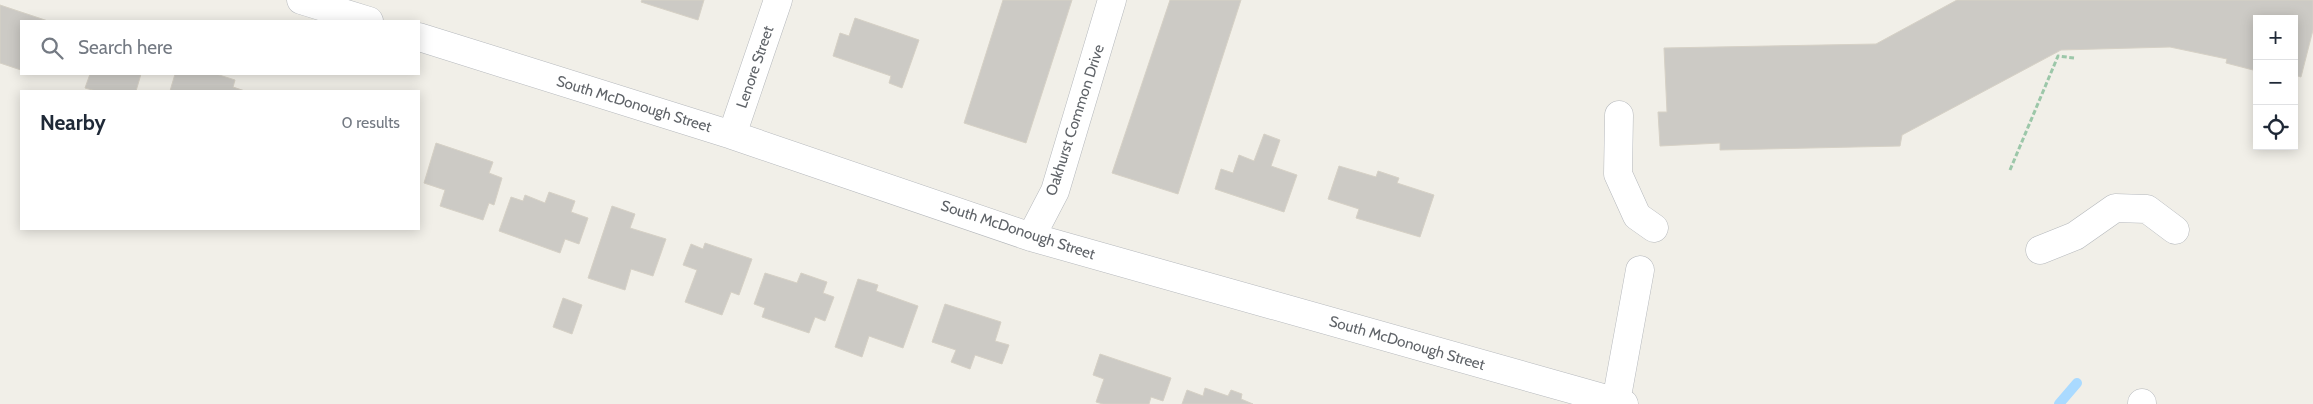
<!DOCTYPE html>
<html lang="en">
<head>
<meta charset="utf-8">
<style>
	body { margin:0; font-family:Cabin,sans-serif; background:#f2f2f3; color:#1f2937 }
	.controls { position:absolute; right:15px; top:15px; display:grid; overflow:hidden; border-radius:0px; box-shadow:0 2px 12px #0003 }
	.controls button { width:45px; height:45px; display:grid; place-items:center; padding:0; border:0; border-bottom:1px solid #e0e1e3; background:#fff; color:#1f2937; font:25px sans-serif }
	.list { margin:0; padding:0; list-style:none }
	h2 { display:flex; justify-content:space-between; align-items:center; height:65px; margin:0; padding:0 20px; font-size:21px }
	h2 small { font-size:16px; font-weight:400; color:#747a83 }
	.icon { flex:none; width:28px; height:28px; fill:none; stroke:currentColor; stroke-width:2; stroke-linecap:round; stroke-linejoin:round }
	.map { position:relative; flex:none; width:2313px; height:404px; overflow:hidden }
	.search { position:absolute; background:#fff; box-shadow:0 2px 12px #0003; left:20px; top:20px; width:400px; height:55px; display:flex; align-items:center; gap:12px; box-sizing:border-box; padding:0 18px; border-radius:0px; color:#747a83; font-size:19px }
	.panel { position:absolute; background:#fff; box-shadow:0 2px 12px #0003; left:20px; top:90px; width:400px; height:140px; border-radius:0px }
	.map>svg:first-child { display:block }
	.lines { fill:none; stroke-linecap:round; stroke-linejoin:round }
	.stream { stroke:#aadaff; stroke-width:10 }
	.building { fill:#cccac5; stroke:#d6d1c6 }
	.minor-casing { stroke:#b5b8bc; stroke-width:29 }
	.path { stroke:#9cc7a9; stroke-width:3; stroke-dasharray:5 2.5; stroke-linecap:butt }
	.minor { stroke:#fff; stroke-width:28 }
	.labels { text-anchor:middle; stroke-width:5; stroke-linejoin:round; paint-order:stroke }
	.street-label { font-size:15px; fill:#5f6368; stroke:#fff }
</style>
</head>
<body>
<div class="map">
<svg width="2313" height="404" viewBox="0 0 2313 404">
	<rect width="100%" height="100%" fill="#f1efe8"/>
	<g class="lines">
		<!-- stream -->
		<path class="stream" d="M2059 404 2077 383"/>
	</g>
	<!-- building -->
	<path class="building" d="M642 0H704L698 20 641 2Z
		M1003 0H1072L1026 143 964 123Z
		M1170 0H1241L1178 194 1112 173Z
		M1957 0H2313V30L2301 77 2294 75V19H2257V71L2226 63 2227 59 2170 47 2061 50 1902 135 1900 146 1720 150V143L1660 146 1658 112H1667L1664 48 1876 44Z
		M0 5 48 21H21V70L0 63Z
		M855 18 919 40 902 88 889 83 891 76 833 56 840 33 849 36Z
		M90 74H141L136 91H96L85 88Z
		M175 74H216L235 80 233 87 245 91H170Z
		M1264 134 1280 140 1271 166 1297 175 1284 212 1215 189 1221 169 1233 173 1239 155 1254 161Z
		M436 143 493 162 489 173 502 178 494 205 489 203 483 220 440 206 445 190 424 183Z
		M1339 166 1376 177 1378 171 1399 178 1397 183 1434 195 1420 237 1356 218 1359 209 1328 199Z
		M549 192 575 201 571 212 588 218 579 244 565 239 560 253 499 231 511 197 523 201 525 195 545 203Z
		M612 206 635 214 630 228 666 239 653 276 631 269 625 290 588 278Z
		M705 243 752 259 739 295 731 292 722 315 685 302 697 270 683 265 691 244 703 249Z
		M765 273 797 283 801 273 827 282 823 293 834 297 825 321 815 317 809 333 762 317 765 308 754 304Z
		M858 279 878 285 876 291 918 306 903 348 869 336 862 357 835 347Z
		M563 298 582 305 572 334 553 327Z
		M945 304 1001 322 995 341 1009 345 1002 364 975 355 970 369 951 362 956 350 932 342Z
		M1100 354 1171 378 1163 401 1151 397 1149 404H1103L1096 402 1104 379 1093 375Z
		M1205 388 1228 396 1231 390 1242 394 1241 399 1253 404H1182L1187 390 1203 396Z"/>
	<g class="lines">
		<!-- minor casing -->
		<g class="minor-casing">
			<path id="minor" d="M301 0 369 21
				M419 37 732 135 1031 237 1624 404
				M1619 115 1618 174 1637 216 1654 228
				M732 135 778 0
				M1031 237 1055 191 1112 0
				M2040 250 2075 236 2115 208 2147 209 2175 230
				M1616 402 1640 270
				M2142 404V403"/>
		</g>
		<!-- path -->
		<path class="path" d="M2010 170 2058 56 2074 58"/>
		<!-- minor -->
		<use href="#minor" class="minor"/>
	</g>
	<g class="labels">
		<!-- street labels -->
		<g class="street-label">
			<text transform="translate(755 67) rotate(-71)" y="5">Lenore Street</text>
			<text transform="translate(634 104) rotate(17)" y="5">South McDonough Street</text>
			<text transform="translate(1075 120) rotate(-72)" y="5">Oakhurst Common Drive</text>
			<text transform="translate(1018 230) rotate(18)" y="5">South McDonough Street</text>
			<text transform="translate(1407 343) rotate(16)" y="5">South McDonough Street</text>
		</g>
	</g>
</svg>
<div class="controls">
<button>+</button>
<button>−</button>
<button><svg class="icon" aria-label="locate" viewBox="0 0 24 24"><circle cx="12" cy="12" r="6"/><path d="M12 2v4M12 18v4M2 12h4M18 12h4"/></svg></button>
</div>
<div class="search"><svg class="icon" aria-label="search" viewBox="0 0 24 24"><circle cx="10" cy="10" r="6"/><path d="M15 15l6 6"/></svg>Search here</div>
<section class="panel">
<h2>Nearby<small>0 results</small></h2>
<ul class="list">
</ul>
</section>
</div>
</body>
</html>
